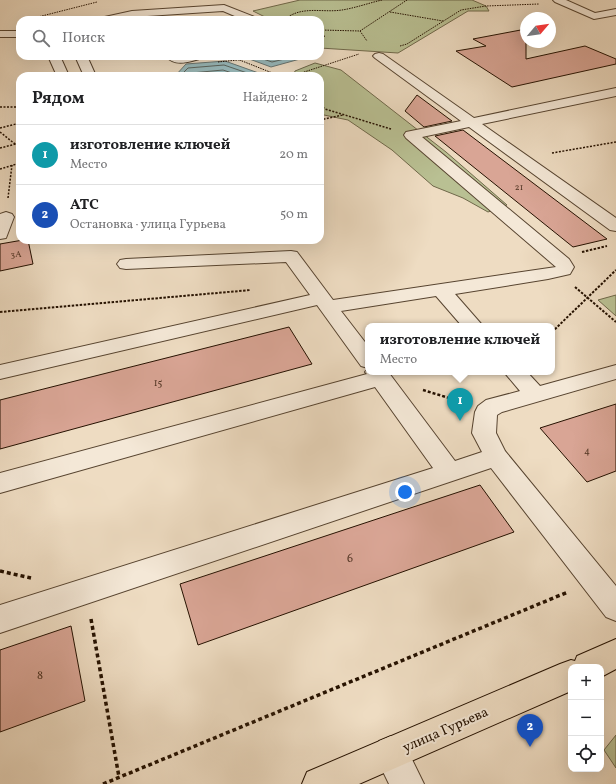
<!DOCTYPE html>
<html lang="ru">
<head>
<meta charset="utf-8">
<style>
	body { margin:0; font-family:Vollkorn,serif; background:#f2f2f2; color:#202124 }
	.controls { position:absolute; right:12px; bottom:12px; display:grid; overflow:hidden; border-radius:8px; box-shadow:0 4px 16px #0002 }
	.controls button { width:36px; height:36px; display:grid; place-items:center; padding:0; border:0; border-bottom:1px solid #e0e0e0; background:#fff; color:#202124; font:20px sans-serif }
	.compass { position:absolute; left:520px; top:12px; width:36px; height:36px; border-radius:50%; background:#fff; box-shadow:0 4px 16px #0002; rotate:61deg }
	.you { position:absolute; left:405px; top:492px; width:14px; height:14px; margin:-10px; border:3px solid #fff; border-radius:50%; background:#1a73e8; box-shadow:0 0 0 6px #1a73e833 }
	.badge { display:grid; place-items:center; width:26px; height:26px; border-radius:50%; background:#0b8043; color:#fff; font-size:13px; font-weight:700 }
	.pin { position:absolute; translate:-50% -33px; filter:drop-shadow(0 1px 2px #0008) }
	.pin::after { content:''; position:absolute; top:21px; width:14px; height:12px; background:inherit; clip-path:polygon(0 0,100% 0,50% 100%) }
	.popup { position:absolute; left:365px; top:323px; width:190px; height:52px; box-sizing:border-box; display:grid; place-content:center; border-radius:8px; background:#fff; filter:drop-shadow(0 1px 3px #0005); font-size:13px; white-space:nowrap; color:#757577 }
	.popup b { font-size:15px; color:#202124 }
	.popup::after { content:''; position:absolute; left:50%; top:100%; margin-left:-8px; border:8px solid transparent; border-top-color:#fff }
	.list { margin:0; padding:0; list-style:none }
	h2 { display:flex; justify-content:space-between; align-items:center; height:52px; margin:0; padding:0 16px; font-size:17px }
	h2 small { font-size:13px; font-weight:400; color:#757577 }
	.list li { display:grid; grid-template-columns:26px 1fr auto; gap:12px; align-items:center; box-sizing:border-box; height:60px; padding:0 16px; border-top:1px solid #e0e0e0 }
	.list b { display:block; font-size:15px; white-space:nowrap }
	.list p { margin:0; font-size:13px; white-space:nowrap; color:#757577 }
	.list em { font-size:13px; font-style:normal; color:#757577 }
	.icon { flex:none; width:22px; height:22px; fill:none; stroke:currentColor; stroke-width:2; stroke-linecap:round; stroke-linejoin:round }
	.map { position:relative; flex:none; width:616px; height:784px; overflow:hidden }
	.search { position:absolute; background:#fff; box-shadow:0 4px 16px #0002; left:16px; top:16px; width:308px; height:44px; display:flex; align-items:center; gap:10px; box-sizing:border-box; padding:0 14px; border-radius:12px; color:#757577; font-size:15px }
	.panel { position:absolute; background:#fff; box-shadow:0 4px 16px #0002; left:16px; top:72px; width:308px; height:172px; border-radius:12px }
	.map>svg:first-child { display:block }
	.green { fill:#b9c093; stroke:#6f684a }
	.water { fill:#9bbaba; stroke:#6c7670 }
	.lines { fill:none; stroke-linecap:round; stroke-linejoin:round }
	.shore { stroke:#60665d; stroke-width:1 }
	.building { fill:#d9a595; stroke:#251100 }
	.minor-casing { stroke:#574430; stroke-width:2 }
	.major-casing { stroke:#251100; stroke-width:2 }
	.path-far4 { stroke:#251100; stroke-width:1; stroke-dasharray:1.5 1; stroke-linecap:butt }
	.path-far3 { stroke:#251100; stroke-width:1.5; stroke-dasharray:2 1.5; stroke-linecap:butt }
	.path-far2 { stroke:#251100; stroke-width:2; stroke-dasharray:2.5 1.5; stroke-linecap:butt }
	.path-far1 { stroke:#251100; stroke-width:2.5; stroke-dasharray:3 2; stroke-linecap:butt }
	.path { stroke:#251100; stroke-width:3.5; stroke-dasharray:4 3; stroke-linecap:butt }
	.minor { fill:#f4e8d7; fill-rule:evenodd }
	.major { fill:#eedcc2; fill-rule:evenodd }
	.path-bridge { stroke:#251100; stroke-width:1.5; stroke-dasharray:2 1.5; stroke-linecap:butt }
	.labels { text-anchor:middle; stroke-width:4; stroke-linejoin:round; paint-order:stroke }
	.far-number-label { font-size:9px; fill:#523625 }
	.number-label { font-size:10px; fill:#523625 }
	.near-number-label { font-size:12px; fill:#523625 }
	.near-street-label { font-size:14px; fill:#251100; stroke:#f4e8d7 }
</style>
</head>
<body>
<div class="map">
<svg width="616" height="784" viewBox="0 0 616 784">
	<rect width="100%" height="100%" fill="#eedcc2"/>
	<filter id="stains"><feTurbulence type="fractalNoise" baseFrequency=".005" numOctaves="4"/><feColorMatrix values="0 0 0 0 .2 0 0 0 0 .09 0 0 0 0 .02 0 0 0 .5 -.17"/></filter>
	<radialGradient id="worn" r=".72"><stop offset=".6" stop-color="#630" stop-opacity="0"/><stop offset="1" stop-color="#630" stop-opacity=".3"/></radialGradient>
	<!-- green -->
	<path class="green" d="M300 0H472L486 6 489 11H468L398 53 320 48V20H271L253 11Z
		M315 63 341 70 446 152 507 205 488 212 463 198 433 186 392 150 348 120 324 115 320 113V76H293L295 71Z
		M616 295V316L598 300Z
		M616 735V768L604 750Z"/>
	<!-- water -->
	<path class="water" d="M246 56H305L300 59 271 67 244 57Z
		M225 61 267 76H175L186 64Z"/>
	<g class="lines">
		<!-- shore -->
		<path class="shore" d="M254 56 272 62 297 56
			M180 76 188 68 224 65 256 76
			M187 76 191 73 223 70 241 76"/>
	</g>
	<!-- building -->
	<path class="building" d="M526 29V59L585 46 616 59V64L512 87 456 51 486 46 473 39Z
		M417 95 452 121 424 127 405 111Z
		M463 130 607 239 573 247 435 136Z
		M23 240H28L33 264 0 271V244Z
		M289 327 312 364 0 449V400Z
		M616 404V471L587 482 540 428Z
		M480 485 514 532 198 645 180 584Z
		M71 626 85 701 0 732V650Z"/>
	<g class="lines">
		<!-- minor casing -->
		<g class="minor-casing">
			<path id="minor" d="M553 0H566L595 13 616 9V15L594 19 555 2Z
				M224 5 257 18 258 20H244L223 11 132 17 118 20H99L100 18 132 11Z
				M0 31H20V37H0Z
				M379 53 383 54 474 118 616 88V96L482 124 616 218V231L610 230 469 127 422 137 569 259 574 267 570 274 548 279 455 294 483 326H462L436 296 341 311 368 346V372L389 373 455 461 482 452 472 433 475 412 478 406 486 400 520 391 504 372H527L540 386 616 365V379L502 412 497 415 496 433 505 451 616 586V621L606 617 491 468 0 633V605L433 468 375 387 0 493V473L367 374 365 372 368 368 361 366 317 305 0 379V365L310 295 286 262 126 269 120 268 117 264 120 260 126 259 291 251 297 252 333 300 556 267 406 138 404 135 406 132 461 121 375 58 373 56 375 54Z
				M48 56H60L69 76H57Z
				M75 56H87L96 76H84Z
				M166 56H205L203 58C191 61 175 68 166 56Z
				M6 212 12 214 14 217 6 238 0 239V214Z
				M391 736 403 741 424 784H389L374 753 379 741Z"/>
		</g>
		<!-- major casing -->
		<g class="major-casing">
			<path id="major" d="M616 639V669L601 677V667H571V691L359 784H302L307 772 560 664 571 660 575 661 577 656Z"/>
		</g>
		<!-- path-far4 -->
		<path class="path-far4" d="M390 12 443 21
			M273 18 279 20
			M30 19 97 2
			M284 20C301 5 322 13 342 10 355 8 369 3 382 0
			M320 30 360 31 407 0
			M360 31 367 41
			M320 35 325 36 320 38
			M400 46 407 44 461 10 486 6 539 4
			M223 56 232 58
			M237 59 280 76
			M218 62 277 56
			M292 76 359 54"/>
		<!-- path-far3 -->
		<path class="path-far3" d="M320 105 325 109 391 129
			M0 107H20
			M320 120 343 115
			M0 128 20 123
			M0 132 20 148
			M552 153 616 142
			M0 169 20 163
			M8 198 12 165"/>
		<!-- path-far2 -->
		<path class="path-far2" d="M582 252 607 246
			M575 287 616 322
			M0 312 251 290
			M552 332 616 270"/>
		<!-- path-far1 -->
		<path class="path-far1" d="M423 390 462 402"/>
		<!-- path -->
		<path class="path" d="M0 571 31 578
			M91 619 119 777
			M103 784 568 592"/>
		<!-- minor -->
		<use href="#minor" class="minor"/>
		<!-- major -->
		<use href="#major" class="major"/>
		<!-- path-bridge -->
		<path class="path-bridge" d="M0 148 20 143"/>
	</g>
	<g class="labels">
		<!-- far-number labels -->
		<g class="far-number-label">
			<text x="519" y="190">21</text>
			<text x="16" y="257">3А</text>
		</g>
		<!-- number labels -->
		<g class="number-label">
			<text x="158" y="386">15</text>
			<text x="587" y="454">4</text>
		</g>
		<!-- near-number labels -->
		<g class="near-number-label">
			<text x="350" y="562">6</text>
			<text x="40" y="679">8</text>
		</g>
		<!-- near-street labels -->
		<g class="near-street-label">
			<text transform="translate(445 729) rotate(-24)" y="5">улица Гурьева</text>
		</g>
	</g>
	<rect width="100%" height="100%" filter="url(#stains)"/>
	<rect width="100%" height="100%" fill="url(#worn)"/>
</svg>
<div class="controls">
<button>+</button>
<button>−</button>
<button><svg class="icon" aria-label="locate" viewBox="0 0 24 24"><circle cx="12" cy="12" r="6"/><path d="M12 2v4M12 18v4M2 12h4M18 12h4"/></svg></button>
</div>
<svg class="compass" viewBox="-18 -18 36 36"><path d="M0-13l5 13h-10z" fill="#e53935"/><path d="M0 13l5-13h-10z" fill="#757577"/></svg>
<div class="you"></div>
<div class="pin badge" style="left:460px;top:421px;background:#0f9aa8">1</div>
<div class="popup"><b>изготовление ключей</b>Место</div>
<div class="pin badge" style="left:530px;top:747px;background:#1a4fb4">2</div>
<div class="search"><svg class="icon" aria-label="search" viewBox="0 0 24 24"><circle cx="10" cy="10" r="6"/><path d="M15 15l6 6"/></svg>Поиск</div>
<section class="panel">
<h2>Рядом<small>Найдено: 2</small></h2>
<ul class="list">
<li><span class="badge" style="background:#0f9aa8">1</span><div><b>изготовление ключей</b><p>Место</p></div><em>20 m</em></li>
<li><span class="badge" style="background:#1a4fb4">2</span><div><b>АТС</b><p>Остановка · улица Гурьева</p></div><em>50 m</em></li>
</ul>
</section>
</div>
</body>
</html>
